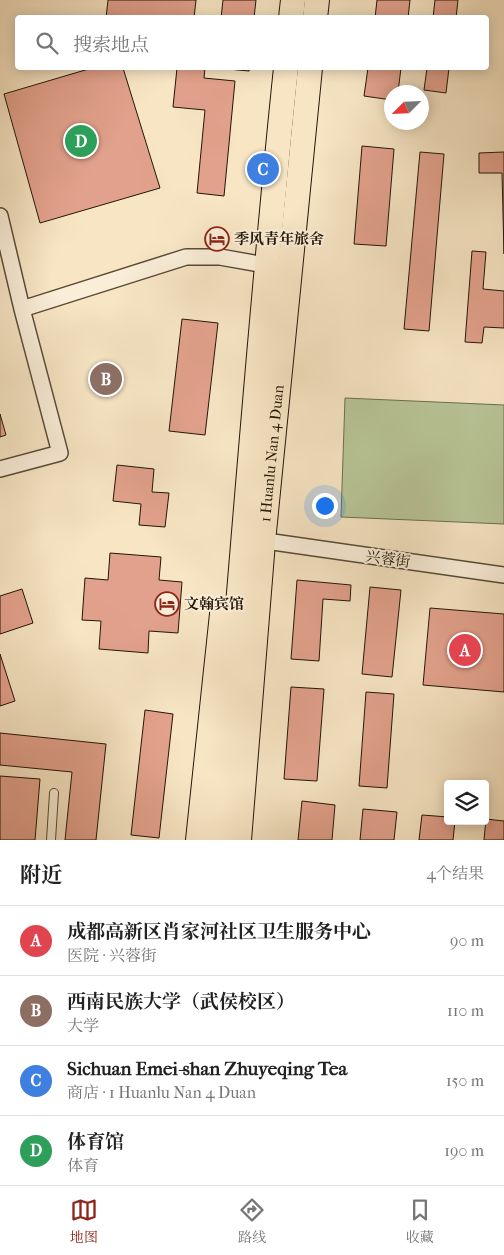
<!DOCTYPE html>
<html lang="zh">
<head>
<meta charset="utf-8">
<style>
	body { margin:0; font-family:"IM FELL French Canon","Noto Serif SC",serif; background:#f2f2f2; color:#222 }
	.controls { position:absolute; right:15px; bottom:15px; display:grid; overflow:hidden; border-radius:5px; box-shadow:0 2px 12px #0003 }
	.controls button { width:45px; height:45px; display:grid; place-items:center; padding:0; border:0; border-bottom:1px solid #e0e0e0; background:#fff; color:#222; font:25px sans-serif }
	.compass { position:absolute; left:384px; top:85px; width:45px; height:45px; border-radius:50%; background:#fff; box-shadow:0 2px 12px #0003; rotate:246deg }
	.you { position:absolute; left:324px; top:505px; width:18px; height:18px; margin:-12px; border:4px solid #fff; border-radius:50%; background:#1a73e8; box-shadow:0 0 0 8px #1a73e833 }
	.badge { display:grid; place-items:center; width:32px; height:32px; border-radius:50%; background:#8f2418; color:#fff; font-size:16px; font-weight:700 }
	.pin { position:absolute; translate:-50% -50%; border:2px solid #fff; box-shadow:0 1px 5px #0006 }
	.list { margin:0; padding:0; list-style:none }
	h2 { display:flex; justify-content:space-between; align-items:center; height:65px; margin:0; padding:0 20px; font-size:21px }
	h2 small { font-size:16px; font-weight:400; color:#767676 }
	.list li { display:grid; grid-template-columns:32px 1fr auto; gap:15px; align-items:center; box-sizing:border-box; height:70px; padding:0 20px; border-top:1px solid #e0e0e0 }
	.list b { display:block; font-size:19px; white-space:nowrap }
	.list p { margin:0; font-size:16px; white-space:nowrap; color:#767676 }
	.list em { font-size:16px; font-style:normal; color:#767676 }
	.icon { flex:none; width:28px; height:28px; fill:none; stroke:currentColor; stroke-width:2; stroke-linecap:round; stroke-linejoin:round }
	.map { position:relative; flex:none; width:504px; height:840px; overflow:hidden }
	.search { position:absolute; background:#fff; box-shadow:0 2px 12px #0003; left:15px; right:15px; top:15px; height:55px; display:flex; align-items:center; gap:12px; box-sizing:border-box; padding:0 18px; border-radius:5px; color:#767676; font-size:19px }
	.sheet { height:345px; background:#fff }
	nav { display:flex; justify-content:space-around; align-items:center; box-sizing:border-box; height:70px; border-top:1px solid #e0e0e0; background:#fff; font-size:14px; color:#767676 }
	nav a { display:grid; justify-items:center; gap:2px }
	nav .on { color:#8f2418 }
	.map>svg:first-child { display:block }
	.green { fill:#b8c597; stroke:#6d6e4f }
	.building { fill:#e2a18c; stroke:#221607 }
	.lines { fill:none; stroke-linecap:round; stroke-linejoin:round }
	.lane-casing { stroke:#574a36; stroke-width:10 }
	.street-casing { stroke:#574a36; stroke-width:18 }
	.primary-casing { stroke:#221607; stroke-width:26 }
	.lane { stroke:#faeed9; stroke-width:8 }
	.street { stroke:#faeed9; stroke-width:15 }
	.primary { stroke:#f7e5c4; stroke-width:24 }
	.labels { text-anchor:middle; stroke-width:4; stroke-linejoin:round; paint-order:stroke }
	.poi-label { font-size:15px; font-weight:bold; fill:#221607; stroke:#faeed9; text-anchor:start }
	.street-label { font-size:15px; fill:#221607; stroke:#faeed9 }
</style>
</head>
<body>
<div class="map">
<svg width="504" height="840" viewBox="0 0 504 840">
	<rect width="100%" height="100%" fill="#f7e5c4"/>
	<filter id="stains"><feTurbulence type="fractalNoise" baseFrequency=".004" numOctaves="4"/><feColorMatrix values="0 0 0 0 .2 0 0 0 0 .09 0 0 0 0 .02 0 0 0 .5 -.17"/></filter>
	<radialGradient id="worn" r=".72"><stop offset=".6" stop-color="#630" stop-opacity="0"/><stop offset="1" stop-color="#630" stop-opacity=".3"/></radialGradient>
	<!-- green -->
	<path class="green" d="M345 398 504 405V524L341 517Z"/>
	<!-- building -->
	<path class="building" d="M108 0H196L194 18H106Z
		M223 0H256L254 18H221Z
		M377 0H410L408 18H375Z
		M435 0H458L456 18H433Z
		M92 68H123L160 188 40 223 4 94Z
		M177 68H205L204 78 235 81 224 196 197 193 205 110 173 107Z
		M217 68H250L249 71Z
		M368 68H401L398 92H392V100L364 96Z
		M427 68H449L446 93 424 90Z
		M362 146 394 149 386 246 354 244Z
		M420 152 444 154 429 331 404 329Z
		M504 152V254L502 173H479V153Z
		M472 251 486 252 483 289 504 291V328L484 327 482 343 465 342Z
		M182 319 218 323 205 435 169 431Z
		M0 414 6 435 0 437Z
		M117 465 154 469 152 492 169 493 165 527 139 525 141 504 113 501Z
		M110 553 161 557 159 580 182 582 178 633 149 631 148 653 99 649 101 621 82 620 85 578 108 580Z
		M297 580 351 585 350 601 323 599 319 661 291 659Z
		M370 587 401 590 392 677 362 674Z
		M22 589 33 623 0 634V596Z
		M430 608 504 614V692L423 685Z
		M0 654 15 701 0 706Z
		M291 687 324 689 317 781 284 779Z
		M366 692 394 694 387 788 359 786Z
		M145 710 173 714 159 838 131 835Z
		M0 733 106 744 96 840H65L72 772 0 765Z
		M0 776 40 779 35 840H0Z
		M302 801 335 805 332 840H298Z
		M363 809 397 812 394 840H360Z
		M422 815 448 817V821H455L453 840H419Z
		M486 819 504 821V840H484Z"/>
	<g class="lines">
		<!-- lane casing -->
		<g class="lane-casing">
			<path id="lane" d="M51 840 54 793"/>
		</g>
		<!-- street casing -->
		<g class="street-casing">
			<path id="street" d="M0 216 22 309 60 453 0 469
				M22 309 186 257H220L265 265
				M273 542 504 575"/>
		</g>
		<!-- primary casing -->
		<g class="primary-casing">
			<g id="primary">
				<path d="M291 18 293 0"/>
				<path d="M315 18 317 0"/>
				<path d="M198 840 222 614"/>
				<path d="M218 840C241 583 259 325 286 68"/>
				<path id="s1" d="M239 840 263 542 310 68"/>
			</g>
		</g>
		<!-- lane -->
		<use href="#lane" class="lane"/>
		<!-- street -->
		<use href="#street" class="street"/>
		<!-- primary -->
		<use href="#primary" class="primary"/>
	</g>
	<!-- icons -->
	<defs>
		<g id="hotel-ring" transform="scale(1.25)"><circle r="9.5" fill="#faeed9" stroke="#8f2418" stroke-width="1.5"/><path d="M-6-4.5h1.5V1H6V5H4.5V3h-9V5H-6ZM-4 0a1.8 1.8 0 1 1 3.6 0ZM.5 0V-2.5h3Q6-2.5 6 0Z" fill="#8f2418"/></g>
	</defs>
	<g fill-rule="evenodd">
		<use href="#hotel-ring" x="217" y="239"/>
		<use href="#hotel-ring" x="167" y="604"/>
	</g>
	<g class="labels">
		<!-- poi labels -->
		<g class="poi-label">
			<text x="234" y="244">季风青年旅舍</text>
			<text x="184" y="609">文翰宾馆</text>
		</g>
		<!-- street labels -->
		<g class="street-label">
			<text dy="5" stroke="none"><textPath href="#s1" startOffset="388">1 Huanlu Nan 4 Duan</textPath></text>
			<text transform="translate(388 559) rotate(8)" y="5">兴蓉街</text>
		</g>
	</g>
	<rect width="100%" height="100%" filter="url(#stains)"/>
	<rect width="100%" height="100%" fill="url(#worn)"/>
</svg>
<div class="controls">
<button><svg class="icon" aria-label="layers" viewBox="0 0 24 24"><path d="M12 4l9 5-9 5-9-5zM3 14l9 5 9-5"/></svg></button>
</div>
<svg class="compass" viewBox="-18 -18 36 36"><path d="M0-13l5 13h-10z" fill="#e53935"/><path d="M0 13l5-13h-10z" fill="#767676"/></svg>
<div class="you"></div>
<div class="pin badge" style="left:465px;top:650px;background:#e0444e">A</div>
<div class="pin badge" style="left:106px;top:379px;background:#8d6e63">B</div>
<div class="pin badge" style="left:263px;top:169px;background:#3f7fe0">C</div>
<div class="pin badge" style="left:81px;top:141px;background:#2e9e5b">D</div>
<div class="search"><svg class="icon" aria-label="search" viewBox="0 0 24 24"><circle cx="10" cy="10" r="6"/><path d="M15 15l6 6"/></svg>搜索地点</div>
</div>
<section class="sheet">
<h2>附近<small>4个结果</small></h2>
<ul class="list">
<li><span class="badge" style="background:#e0444e">A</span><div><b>成都高新区肖家河社区卫生服务中心</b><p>医院 · 兴蓉街</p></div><em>90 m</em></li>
<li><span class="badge" style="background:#8d6e63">B</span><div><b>西南民族大学（武侯校区）</b><p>大学</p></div><em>110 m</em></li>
<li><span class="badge" style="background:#3f7fe0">C</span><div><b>Sichuan Emei-shan Zhuyeqing Tea</b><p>商店 · 1 Huanlu Nan 4 Duan</p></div><em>150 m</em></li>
<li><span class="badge" style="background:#2e9e5b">D</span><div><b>体育馆</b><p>体育</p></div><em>190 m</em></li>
</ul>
</section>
<nav>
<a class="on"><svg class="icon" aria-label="map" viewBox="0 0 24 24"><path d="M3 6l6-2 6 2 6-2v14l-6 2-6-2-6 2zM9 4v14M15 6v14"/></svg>地图</a>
<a><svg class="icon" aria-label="directions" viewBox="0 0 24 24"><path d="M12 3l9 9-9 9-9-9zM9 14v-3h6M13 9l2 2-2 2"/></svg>路线</a>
<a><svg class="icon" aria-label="saved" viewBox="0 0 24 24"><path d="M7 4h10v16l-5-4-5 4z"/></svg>收藏</a>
</nav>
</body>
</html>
